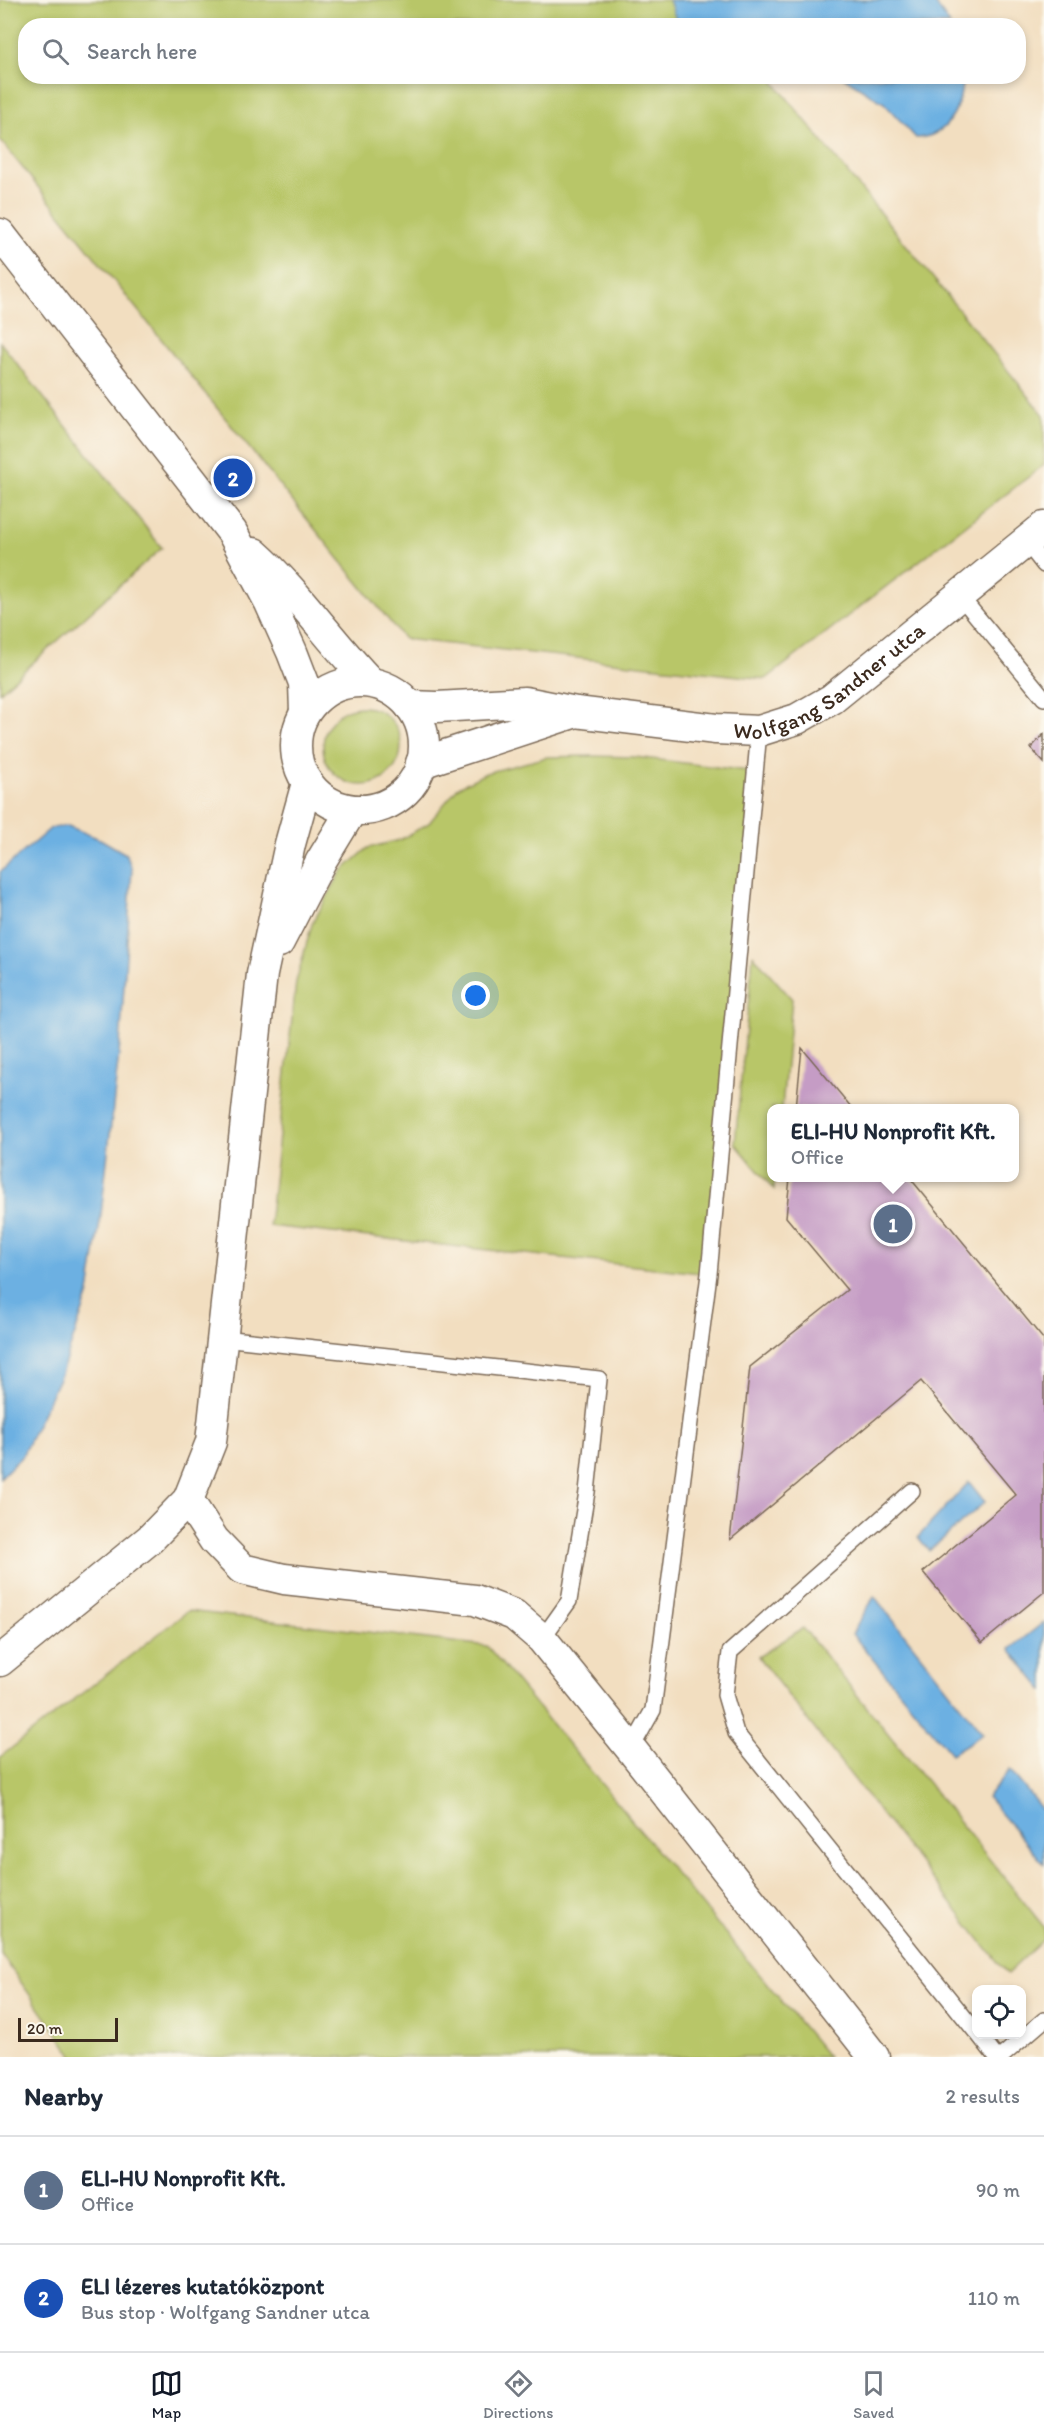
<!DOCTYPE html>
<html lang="en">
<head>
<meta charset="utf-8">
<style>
	body { margin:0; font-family:Itim,sans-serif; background:#f6f6f7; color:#1f2937 }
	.controls { position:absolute; right:18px; bottom:18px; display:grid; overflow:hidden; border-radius:12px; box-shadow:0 3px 9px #0003 }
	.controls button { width:54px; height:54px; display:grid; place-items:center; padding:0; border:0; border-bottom:2px solid #e0e1e3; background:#fff; color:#1f2937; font:30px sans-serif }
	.scale { position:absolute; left:18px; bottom:15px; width:100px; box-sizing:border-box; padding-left:6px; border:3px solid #3b2a1e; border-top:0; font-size:16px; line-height:21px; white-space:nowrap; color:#3b2a1e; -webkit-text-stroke:4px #fbf7ec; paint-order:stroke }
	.you { position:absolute; left:476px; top:996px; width:21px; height:21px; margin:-15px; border:4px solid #fff; border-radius:50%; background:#1a73e8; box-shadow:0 0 0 9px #1a73e833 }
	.badge { display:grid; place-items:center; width:39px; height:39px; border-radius:50%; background:#111827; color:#fff; font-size:20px; font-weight:700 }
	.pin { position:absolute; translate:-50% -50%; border:3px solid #fff; box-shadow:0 2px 6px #0006 }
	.popup { position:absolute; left:767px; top:1104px; width:252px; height:78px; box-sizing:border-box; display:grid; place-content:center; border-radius:12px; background:#fff; filter:drop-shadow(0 2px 4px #0005); font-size:20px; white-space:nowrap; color:#747a83 }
	.popup b { font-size:22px; color:#1f2937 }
	.popup::after { content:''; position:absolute; left:50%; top:100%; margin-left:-12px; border:12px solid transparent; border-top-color:#fff }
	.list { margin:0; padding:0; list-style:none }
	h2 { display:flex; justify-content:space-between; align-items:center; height:78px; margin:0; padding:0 24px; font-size:26px }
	h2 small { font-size:20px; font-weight:400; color:#747a83 }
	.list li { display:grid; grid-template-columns:39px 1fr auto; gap:18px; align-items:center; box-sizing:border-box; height:108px; padding:0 24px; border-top:2px solid #e0e1e3 }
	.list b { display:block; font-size:22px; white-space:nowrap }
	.list p { margin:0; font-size:20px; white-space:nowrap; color:#747a83 }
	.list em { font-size:20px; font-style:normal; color:#747a83 }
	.icon { flex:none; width:33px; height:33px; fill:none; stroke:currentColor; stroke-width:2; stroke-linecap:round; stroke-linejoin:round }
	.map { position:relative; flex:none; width:1044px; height:2057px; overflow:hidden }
	.search { position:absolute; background:#fff; box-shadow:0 3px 9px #0003; left:18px; right:18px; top:18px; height:66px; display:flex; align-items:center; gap:15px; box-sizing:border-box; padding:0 21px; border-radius:24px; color:#747a83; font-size:22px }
	.sheet { height:294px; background:#fff }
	nav { display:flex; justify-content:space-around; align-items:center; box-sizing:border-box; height:84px; border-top:2px solid #e0e1e3; background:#fff; font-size:16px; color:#747a83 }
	nav a { display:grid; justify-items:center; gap:3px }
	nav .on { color:#111827 }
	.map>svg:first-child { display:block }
	.green { fill:#b8c668; stroke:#7a7843; stroke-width:1.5 }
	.water { fill:#6cb0e2; stroke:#546d80; stroke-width:1.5 }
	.building { fill:#c59cc5 }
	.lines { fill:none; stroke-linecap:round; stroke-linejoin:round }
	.service-casing { stroke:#7b6957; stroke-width:18 }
	.minor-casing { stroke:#7b6957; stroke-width:33 }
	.service { stroke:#fff; stroke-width:15 }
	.minor { stroke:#fff; stroke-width:30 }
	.labels { text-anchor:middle; stroke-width:5; stroke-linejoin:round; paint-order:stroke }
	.street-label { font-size:22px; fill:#3b2a1e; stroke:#fbf7ec }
</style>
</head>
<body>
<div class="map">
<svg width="1044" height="2057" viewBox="0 0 1044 2057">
	<rect width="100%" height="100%" fill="#fbf7ec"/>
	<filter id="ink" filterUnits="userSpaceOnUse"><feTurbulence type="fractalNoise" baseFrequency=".0167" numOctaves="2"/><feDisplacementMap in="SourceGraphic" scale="12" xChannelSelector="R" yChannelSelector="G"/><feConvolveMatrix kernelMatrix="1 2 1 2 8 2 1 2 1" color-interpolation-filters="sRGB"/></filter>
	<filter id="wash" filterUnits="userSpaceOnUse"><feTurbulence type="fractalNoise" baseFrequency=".008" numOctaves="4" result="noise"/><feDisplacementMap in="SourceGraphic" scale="24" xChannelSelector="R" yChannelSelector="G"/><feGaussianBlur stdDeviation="1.35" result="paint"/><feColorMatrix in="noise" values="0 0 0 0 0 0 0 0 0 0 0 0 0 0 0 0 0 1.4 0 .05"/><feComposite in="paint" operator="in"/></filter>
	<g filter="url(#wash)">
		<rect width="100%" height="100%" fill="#f2dec0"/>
		<!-- green -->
		<path class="green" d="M0 0H708L728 25 26 26V76L770 77 1044 415V465L766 679 404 639 0 140Z
			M0 342 162 548 0 692Z
			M323 746a39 39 0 1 1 78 0a39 39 0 1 1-78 0Z
			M591 756 635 757 756 772 709 1274 269 1226 296 982 312 924 341 872 368 848 400 840 429 823 458 787 486 773 547 757Z
			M753 955 792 999 782 1108H772V1178H775L774 1190 735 1143Z
			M188 1611 487 1646 828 2057H74L0 1953V1757Z
			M803 1628 1044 1927V1939L1007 1974 758 1657Z"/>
		<!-- water -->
		<path class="water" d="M669 0H933L950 25H678Z
			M843 77H963C961 106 950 137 916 138L884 103Z
			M68 826 102 840 126 854 132 869 120 1044 101 1215 89 1293 61 1374 22 1456 0 1478V872L51 828Z
			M969 1482 985 1502 929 1551 918 1537Z
			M874 1596 983 1734 951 1754 852 1634Z
			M1044 1622V1691L1010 1649Z
			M1010 1770 1044 1812V1864L987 1797Z"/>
		<g id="blocks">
			<!-- building -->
			<path class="building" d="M1044 734V763L1031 748Z
				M802 1048 852 1108H796Z
				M790 1178H910L1044 1340V1592L982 1643 923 1572 1016 1495 921 1381 730 1540 750 1367 847 1290 786 1217Z"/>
		</g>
	</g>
	<g filter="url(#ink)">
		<use href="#blocks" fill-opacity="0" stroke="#7b6957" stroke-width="1.5"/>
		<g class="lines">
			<!-- service casing -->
			<g class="service-casing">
				<path id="service" d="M1026 542 1044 565
					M960 596 1044 698
					M223 1338 599 1379 587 1492 569 1601 542 1639
					M912 1491 730 1652 725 1695 736 1733 976 2032
					M631 1749 653 1710 709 1274 759 731
					M978 2034 996 2057
					M1001 2057 1044 2020"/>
			</g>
			<!-- minor casing -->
			<g class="minor-casing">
				<g id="minor">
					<path d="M0 234 232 532 270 603 292 652 304 683 305 712"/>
					<path d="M254 553C297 591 330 641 370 682"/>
					<circle cx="360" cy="746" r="64"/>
					<path id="s1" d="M410 706 437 707 525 702 576 712 716 729 759 731 797 719 832 699 1044 527"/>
					<path d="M421 763 573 713"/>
					<path d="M279 942 321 861 352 810"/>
					<path d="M188 1500 214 1540 242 1569 284 1579 475 1600 514 1615 542 1639 631 1749 874 2057"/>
					<path d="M0 1661 150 1539 188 1500 211 1442 262 974 290 844 307 783"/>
				</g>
			</g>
			<!-- service -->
			<use href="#service" class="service"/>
			<!-- minor -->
			<use href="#minor" class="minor"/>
		</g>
	</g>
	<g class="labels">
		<!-- street labels -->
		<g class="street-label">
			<text dy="8" stroke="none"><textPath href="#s1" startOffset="436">Wolfgang Sandner utca</textPath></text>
		</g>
	</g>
</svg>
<div class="controls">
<button><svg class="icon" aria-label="locate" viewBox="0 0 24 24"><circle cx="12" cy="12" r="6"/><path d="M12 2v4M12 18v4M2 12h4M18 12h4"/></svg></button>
</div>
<div class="scale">20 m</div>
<div class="you"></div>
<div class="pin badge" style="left:893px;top:1224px;background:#5c6f8a">1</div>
<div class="popup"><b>ELI-HU Nonprofit Kft.</b>Office</div>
<div class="pin badge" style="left:233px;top:478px;background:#1a4fb4">2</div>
<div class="search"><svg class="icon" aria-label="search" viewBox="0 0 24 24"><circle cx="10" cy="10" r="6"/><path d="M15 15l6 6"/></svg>Search here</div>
</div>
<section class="sheet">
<h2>Nearby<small>2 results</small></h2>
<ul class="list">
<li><span class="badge" style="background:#5c6f8a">1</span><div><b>ELI-HU Nonprofit Kft.</b><p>Office</p></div><em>90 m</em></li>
<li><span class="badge" style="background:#1a4fb4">2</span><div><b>ELI lézeres kutatóközpont</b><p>Bus stop · Wolfgang Sandner utca</p></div><em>110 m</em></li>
</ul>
</section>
<nav>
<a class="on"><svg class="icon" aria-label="map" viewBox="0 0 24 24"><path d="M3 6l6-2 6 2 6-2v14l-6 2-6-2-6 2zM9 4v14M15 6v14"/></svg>Map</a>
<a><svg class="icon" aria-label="directions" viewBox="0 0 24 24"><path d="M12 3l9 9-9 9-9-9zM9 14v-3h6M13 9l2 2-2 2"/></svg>Directions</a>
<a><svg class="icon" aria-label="saved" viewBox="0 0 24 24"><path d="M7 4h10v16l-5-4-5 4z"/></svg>Saved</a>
</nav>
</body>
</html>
